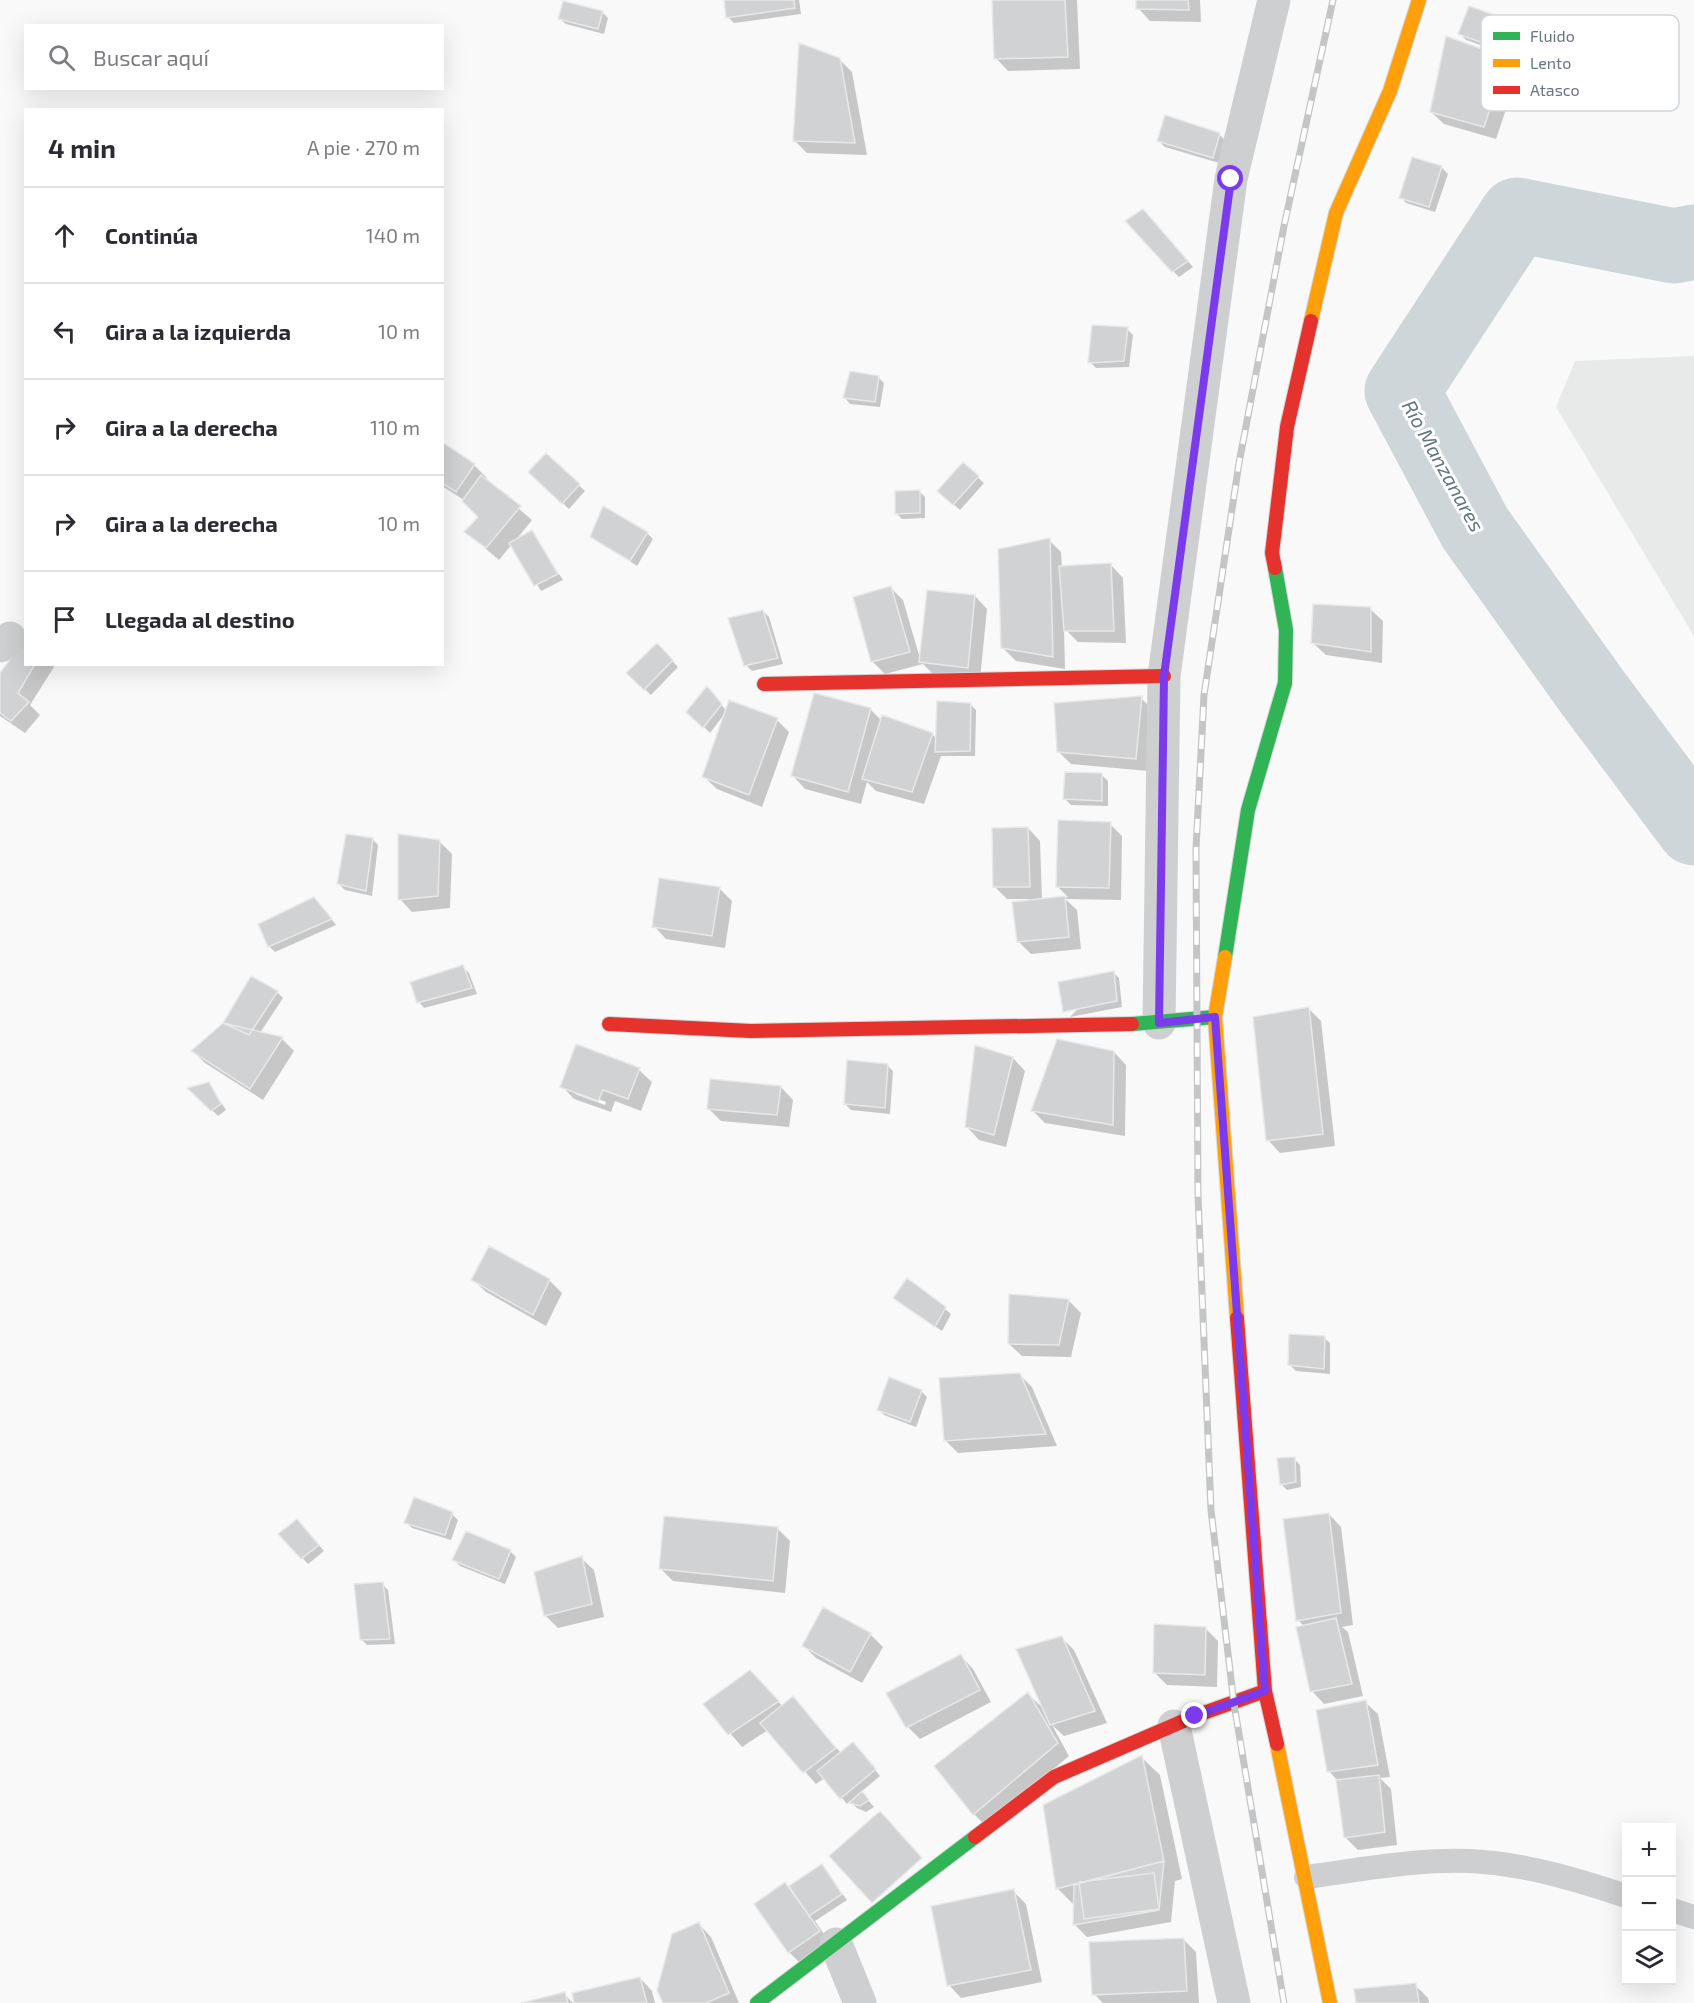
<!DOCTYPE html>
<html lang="es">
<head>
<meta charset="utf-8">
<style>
	body { margin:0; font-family:"Exo 2",sans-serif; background:#f2f2f3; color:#2b2b33 }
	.controls { position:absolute; right:18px; bottom:18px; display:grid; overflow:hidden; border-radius:0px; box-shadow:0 6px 24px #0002 }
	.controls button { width:54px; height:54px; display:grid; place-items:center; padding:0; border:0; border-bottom:2px solid #e1e1e2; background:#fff; color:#2b2b33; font:30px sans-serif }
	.stop { position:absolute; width:18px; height:18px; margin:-14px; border:4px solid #7c3aed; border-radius:50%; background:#fff }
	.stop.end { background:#7c3aed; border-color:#fff; box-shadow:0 2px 6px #0008 }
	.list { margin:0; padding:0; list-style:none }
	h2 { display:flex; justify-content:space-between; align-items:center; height:78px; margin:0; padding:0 24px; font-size:26px }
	h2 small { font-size:20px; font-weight:400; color:#7c7c81 }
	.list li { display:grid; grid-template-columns:39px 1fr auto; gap:18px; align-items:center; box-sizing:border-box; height:96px; padding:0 24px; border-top:2px solid #e1e1e2 }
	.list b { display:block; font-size:22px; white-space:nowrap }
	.list em { font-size:20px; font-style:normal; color:#7c7c81 }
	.icon { flex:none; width:33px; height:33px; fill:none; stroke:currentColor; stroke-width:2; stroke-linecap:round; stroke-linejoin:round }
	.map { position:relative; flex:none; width:1694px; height:2003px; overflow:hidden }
	.search { position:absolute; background:#fff; box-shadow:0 6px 24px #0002; left:24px; top:24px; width:420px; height:66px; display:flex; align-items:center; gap:15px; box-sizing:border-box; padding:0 21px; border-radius:0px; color:#7c7c81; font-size:22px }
	.panel { position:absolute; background:#fff; box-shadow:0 6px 24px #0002; left:24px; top:108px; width:420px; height:558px; border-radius:0px }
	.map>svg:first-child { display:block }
	.built { fill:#e8e9e9 }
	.shadow { fill:#0003; fill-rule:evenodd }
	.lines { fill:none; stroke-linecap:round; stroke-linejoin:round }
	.river { stroke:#ced6d9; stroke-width:75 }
	.building { fill:#d0d2d3; stroke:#e8e8e8; stroke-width:1.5 }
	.fast-casing { stroke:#d5d6d7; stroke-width:16 }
	.slow-casing { stroke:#d5d6d7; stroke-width:16 }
	.jam-casing { stroke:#d5d6d7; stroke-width:16 }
	.lane { stroke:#cecfd0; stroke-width:24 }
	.street { stroke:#cecfd0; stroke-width:33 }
	.fast { stroke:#30b455; stroke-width:14 }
	.slow { stroke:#ff9f0a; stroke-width:14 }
	.jam { stroke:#e5322d; stroke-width:14 }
	.rail-casing { stroke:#c3c5c6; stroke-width:7 }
	.rail { stroke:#fff; stroke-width:4.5; stroke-dasharray:14; stroke-linecap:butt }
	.route { stroke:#7c3aed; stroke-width:8 }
	.labels { text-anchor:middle; stroke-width:6; stroke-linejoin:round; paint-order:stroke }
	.water-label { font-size:20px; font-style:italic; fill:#60757c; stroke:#fff }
	.key { fill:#fff; stroke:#d1d6da; stroke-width:1.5 }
	.key-label { font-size:16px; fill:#657683 }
</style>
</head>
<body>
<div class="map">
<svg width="1694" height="2003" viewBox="0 0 1694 2003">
	<rect width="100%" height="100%" fill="#f9f9f9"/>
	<!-- built -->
	<path class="built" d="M1694 356V636L1556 407 1575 361Z"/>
	<!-- shadow -->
	<path class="shadow" d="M726 0H799L801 14 734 23 728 17Z
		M993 0H1077L1080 69 1008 71 996 58Z
		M1137 0H1200L1201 22 1150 21 1138 8Z
		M602 12 608 18 604 34 566 24 560 19Z
		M1499 19 1505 25 1495 50 1466 40 1460 34Z
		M839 59 852 72 867 155 807 153 795 141Z
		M1506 59 1519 71 1496 139 1444 124 1431 112Z
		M1219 134 1225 140 1219 163 1165 147 1159 141Z
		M1413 159 1442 168 1448 174 1435 212 1406 203 1401 197Z
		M1149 217 1193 267 1179 277 1173 271Z
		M1127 329 1133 335 1129 367 1096 368 1090 362Z
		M878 377 884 383 880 407 850 404 845 398Z
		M442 443 474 465 487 478 485 480 532 520 515 541 531 532 563 580 541 591 512 544 499 560 466 532 480 517 464 500 442 486Z
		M546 455 585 491 569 509 530 472Z
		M963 464 984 483 960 510 944 496Z
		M919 491 925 497V518L902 519 896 513Z
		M647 533 653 539 637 566 592 536Z
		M1049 540 1061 552 1062 567 1111 565 1123 578 1126 643 1078 642 1064 628 1065 669 1016 661 1003 648Z
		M891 588 903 600 921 662 975 596 987 609 980 679 933 674 923 664 885 674 872 661Z
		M1370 609 1383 621 1382 663 1326 655 1313 643Z
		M763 611 769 617 783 664 752 671 746 665Z
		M24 642 26 664H51L54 667 30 705 40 715 25 733 0 716V675Z
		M657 645 678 667 651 695 628 673Z
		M713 694 727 712 777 720 789 732 762 807 717 789 704 777 726 712 710 733 688 711Z
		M815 694 871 710 882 721 932 734 937 739 970 704 976 710 975 756H941L924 804 876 791 867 782 861 804 805 789 793 776Z
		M1141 698 1153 710 1148 771 1071 764 1058 751Z
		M1102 775 1108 781V806L1071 805 1065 799Z
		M1110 824 1122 836 1121 900 1065 899 1077 910 1081 949 1031 954 1019 942 1029 899H1007L995 887 1028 828 1040 841 1042 900 1068 897 1057 886Z
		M372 839 378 845 372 896 345 890 339 884Z
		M440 842 452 854 450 908 412 912 400 899Z
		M719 888 732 901 725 948 666 939 654 926Z
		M320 905 336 925 275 952 269 946Z
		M463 967 469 973 477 994 424 1008 419 1002Z
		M1113 972 1119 978 1122 1007 1070 1017Z
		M277 992 283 998 260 1033 282 1039 294 1051 263 1100 205 1063 193 1051Z
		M1309 1009 1321 1021 1335 1146 1280 1153 1268 1140Z
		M976 1047 1013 1058 1025 1071 1006 1147 979 1140 967 1127Z
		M1114 1052 1126 1065 1125 1136 1045 1123 1033 1111Z
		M887 1065 893 1071 890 1114 851 1110 845 1104Z
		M639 1070 652 1082 641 1111 615 1101 611 1112 574 1099 562 1086ZM575 1090 606 1102 605 1105 575 1094Z
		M208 1083 226 1110 218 1116 190 1088Z
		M781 1087 793 1100 789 1127 721 1121 708 1108Z
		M490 1248 549 1280 562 1293 546 1326 486 1292 473 1280Z
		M895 1298 945 1309 951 1314 942 1331Z
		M1069 1301 1081 1313 1071 1357 1022 1356 1009 1344Z
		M1324 1338 1330 1343V1374L1296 1371 1290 1365Z
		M1020 1375 1032 1387 1057 1446 958 1453 945 1440Z
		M921 1391 927 1397 916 1427 884 1415 879 1409Z
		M1294 1459 1300 1465 1301 1487 1287 1490 1281 1484Z
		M452 1514 458 1520 451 1540 412 1528 406 1522Z
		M1329 1514 1341 1527 1353 1625 1342 1627 1348 1632 1363 1696 1324 1704 1312 1691 1305 1627 1298 1620Z
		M303 1526 324 1551 308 1564 280 1534Z
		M777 1528 790 1541 785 1593 673 1581 660 1568Z
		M510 1551 516 1557 505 1584 460 1566 454 1560Z
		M581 1558 594 1570 604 1617 558 1628 546 1616Z
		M382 1584 388 1590 395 1644 367 1645 361 1639Z
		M1205 1628 1218 1641 1217 1687 1167 1685 1155 1673Z
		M870 1634 883 1647 862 1683 816 1658 804 1646Z
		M1061 1637 1074 1650 1107 1723 1064 1736 1052 1725 1069 1756 986 1826 974 1814 1028 1694 1046 1711Z
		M961 1656 973 1669 991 1702 920 1739 908 1727Z
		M763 1684 783 1707 793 1698 841 1753 859 1750 880 1776 861 1792 874 1807 866 1812 857 1808 850 1801 847 1804 825 1778 816 1784 768 1730 742 1747 706 1705Z
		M1365 1702 1378 1714 1390 1777 1380 1778 1391 1789 1397 1845 1358 1850 1345 1837 1337 1780 1329 1771Z
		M1141 1757 1160 1775 1182 1879 1175 1881 1171 1922 1087 1937 1075 1925V1906L1057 1888Z
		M822 1866 847 1900 815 1921 831 1944 802 1965 789 1952V1888ZM793 1896H797L803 1904 800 1906Z
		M1013 1891 1026 1904 1042 1982 961 1998 949 1985Z
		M699 1924 711 1937 739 2003H664Z
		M1184 1940 1196 1952 1199 2003H1103L1094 1994Z
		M640 1978 652 1991 655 2003H576Z
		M1415 1985 1428 1998 1429 2003H1357Z
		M564 1994 573 2003H528Z"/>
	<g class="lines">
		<!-- river -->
		<path class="river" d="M1694 242 1674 246 1517 215 1402 391 1475 528 1593 693 1694 828"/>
	</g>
	<!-- building -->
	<path class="building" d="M724 0H794L795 8 726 18Z
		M992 0H1065L1068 57 994 59Z
		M1136 0H1188L1189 10 1136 9Z
		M563 1 603 11 598 29 558 19Z
		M1469 6 1500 17 1489 45 1458 34Z
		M1446 36 1507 58 1484 127 1430 112Z
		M799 43 840 58 855 143 793 141Z
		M1165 115 1220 133 1213 158 1157 141Z
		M1412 157 1442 166 1429 207 1399 198Z
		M1143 209 1188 261 1172 272 1125 221Z
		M1092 325 1128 327 1124 361 1088 363Z
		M850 371 879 376 875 402 843 398Z
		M442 442 475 464 456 492 442 483Z
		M546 453 580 484 562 504 528 472Z
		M963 462 979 476 953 505 937 491Z
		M481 475 521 506 486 548 464 532 478 517 462 501Z
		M920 490V513L895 514V491Z
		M603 506 648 532 630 561 590 537Z
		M532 530 558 574 534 586 509 543Z
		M1050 538 1053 657 1001 648 998 549Z
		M1111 563 1114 631H1064L1059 566Z
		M891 586 910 652 871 662 853 597Z
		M927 590 975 595 968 668 919 662Z
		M1313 604 1371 607V652L1311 643Z
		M763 610 778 658 744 666 728 618Z
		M24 640 26 664H35L18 693 29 702 11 721 0 713V673Z
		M657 643 673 660 644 690 626 673Z
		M707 686 722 704 703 728 686 712Z
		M814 693 871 708 848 792 791 776Z
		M1142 696 1136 759 1057 752 1054 703Z
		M729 700 778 718 749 795 702 777Z
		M937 701 971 703 970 751 935 752Z
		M882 715 933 733 912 792 862 779Z
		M1065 772 1102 773V801L1063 799Z
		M1058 820 1111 822 1109 888 1056 887Z
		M1028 827 1030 887H993L992 828Z
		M346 834 373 838 366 891 337 884Z
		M398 834 440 840 438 896 398 900Z
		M659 878 720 887 712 936 652 927Z
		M1065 896 1069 937 1017 942 1012 902Z
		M314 897 332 919 268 947 258 924Z
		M463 965 472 988 417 1003 410 982Z
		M1114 971 1117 1001 1063 1012 1058 982Z
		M251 976 278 991 249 1035 223 1023Z
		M1309 1007 1323 1134 1266 1141 1253 1017Z
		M223 1023 283 1037 250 1089 191 1051Z
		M1057 1039 1114 1051 1113 1125 1031 1111Z
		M576 1044 640 1068 628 1099 603 1090 598 1101 560 1087Z
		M975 1045 1013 1057 994 1135 965 1127Z
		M847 1060 888 1064 885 1108 844 1104Z
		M710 1079 781 1086 777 1115 707 1109Z
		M209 1082 221 1104 211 1111 187 1088Z
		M489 1246 550 1279 533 1315 471 1280Z
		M907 1278 946 1307 935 1327 893 1298Z
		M1009 1294 1069 1299 1059 1345 1008 1344Z
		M1289 1334 1325 1336 1324 1369 1288 1365Z
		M1020 1373 1046 1434 944 1441 939 1378Z
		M889 1377 922 1390 910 1422 877 1410Z
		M1295 1457 1296 1482 1280 1485 1277 1458Z
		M414 1497 453 1512 445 1535 404 1523Z
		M1329 1513 1341 1613 1296 1621 1283 1519Z
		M664 1516 778 1527 773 1581 659 1569Z
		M297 1519 319 1545 301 1559 278 1534Z
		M466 1531 511 1550 499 1579 452 1560Z
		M582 1556 592 1604 544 1616 534 1572Z
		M383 1582 390 1639 360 1640 354 1584Z
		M823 1607 871 1633 850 1672 802 1646Z
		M1336 1618 1352 1684 1310 1692 1296 1627Z
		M1154 1624 1206 1627 1205 1675 1153 1673Z
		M1062 1636 1095 1711 1050 1725 1016 1649Z
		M961 1654 980 1690 906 1728 886 1693Z
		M750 1670 779 1701 728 1735 703 1704Z
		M1028 1692 1058 1743 973 1815 934 1766Z
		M793 1696 836 1748 803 1773 760 1723Z
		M1366 1700 1378 1765 1327 1772 1316 1710Z
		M853 1742 876 1769 840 1799 817 1771Z
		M1142 1755 1164 1861 1056 1889 1043 1805Z
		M1379 1775 1385 1832 1344 1838 1336 1780Z
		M862 1791 869 1800 860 1806 849 1803Z
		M880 1811 922 1858 872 1903 829 1856Z
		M1164 1861 1159 1910 1073 1925 1074 1885Z
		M822 1864 842 1894 809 1916 789 1886Z
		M1154 1873 1159 1909 1084 1919 1079 1882Z
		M785 1882 820 1931 788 1953 754 1904Z
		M1014 1889 1031 1970 947 1986 931 1906Z
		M699 1922 729 1993 706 2003H663L657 1990 672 1934Z
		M1184 1938 1187 1991 1092 1995 1089 1942Z
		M640 1977 647 2003H574L572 1993Z
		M1416 1983 1419 2003H1356L1354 1989Z
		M565 1992 568 2003H521Z"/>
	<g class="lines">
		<!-- fast casing -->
		<g class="fast-casing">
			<path id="fast" d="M1225 957 1248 810 1285 683 1286 630 1275 568
				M1132 1024 1215 1017
				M757 2003 975 1837"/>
		</g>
		<!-- slow casing -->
		<g class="slow-casing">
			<path id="slow" d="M1311 321 1336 213 1390 91 1419 0
				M1225 957 1215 1017 1237 1318
				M1277 1744 1330 2003"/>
		</g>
		<!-- jam casing -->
		<g class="jam-casing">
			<path id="jam" d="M1275 568 1272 553 1287 427 1311 321
				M764 684 1164 676
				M609 1024 751 1031 1132 1024
				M1237 1318 1265 1691
				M975 1837 1054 1777 1195 1716 1265 1691 1277 1744"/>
		</g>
		<!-- lane -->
		<path class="lane" d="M1306 1877C1365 1869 1425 1857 1484 1862 1532 1866 1581 1881 1626 1896
			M1672 1910 1694 1917"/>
		<!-- street -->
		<path class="street" d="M0 646 10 638
			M1159 1023 1164 676 1231 179 1274 0
			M1174 1726 1234 2003
			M836 1944 860 2003"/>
		<!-- fast -->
		<use href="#fast" class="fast"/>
		<!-- slow -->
		<use href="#slow" class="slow"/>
		<!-- jam -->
		<use href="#jam" class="jam"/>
		<!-- rail casing -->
		<g class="rail-casing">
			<path id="rail" d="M1284 2003 1234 1704 1211 1510 1198 1195 1196 849 1204 695 1239 463 1284 226 1333 0"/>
		</g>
		<!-- rail -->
		<use href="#rail" class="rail"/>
	</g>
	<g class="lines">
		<!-- route -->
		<path class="route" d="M1195 1716 1265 1691 1215 1017 1159 1023 1164 676 1231 179"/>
	</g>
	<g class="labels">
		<!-- water labels -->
		<g class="water-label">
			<text transform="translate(1443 466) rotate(61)" y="7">Río Manzanares</text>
		</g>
	</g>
	<!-- legend -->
	<rect x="1481" y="15" width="198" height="96" rx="9" class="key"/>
	<rect x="1493" y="32" width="27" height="8" fill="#30b455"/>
	<rect x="1493" y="59" width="27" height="8" fill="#ff9f0a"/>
	<rect x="1493" y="86" width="27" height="8" fill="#e5322d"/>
	<g class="key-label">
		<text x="1530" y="42">Fluido</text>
		<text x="1530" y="69">Lento</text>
		<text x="1530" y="96">Atasco</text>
	</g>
</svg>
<div class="controls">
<button>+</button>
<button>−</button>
<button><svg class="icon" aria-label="layers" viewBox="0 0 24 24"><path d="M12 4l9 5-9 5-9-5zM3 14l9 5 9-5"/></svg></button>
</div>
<div class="stop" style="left:1231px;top:179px"></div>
<div class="stop end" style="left:1195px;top:1716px"></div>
<div class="search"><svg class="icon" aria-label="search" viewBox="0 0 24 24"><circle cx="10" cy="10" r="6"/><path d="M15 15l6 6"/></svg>Buscar aquí</div>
<section class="panel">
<h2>4 min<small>A pie · 270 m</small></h2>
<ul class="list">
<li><svg class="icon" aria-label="ahead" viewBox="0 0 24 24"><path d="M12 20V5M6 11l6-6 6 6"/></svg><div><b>Continúa</b></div><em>140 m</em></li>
<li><svg class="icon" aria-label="left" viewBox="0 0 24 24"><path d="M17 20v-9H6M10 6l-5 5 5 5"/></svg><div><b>Gira a la izquierda</b></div><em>10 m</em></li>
<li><svg class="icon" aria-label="right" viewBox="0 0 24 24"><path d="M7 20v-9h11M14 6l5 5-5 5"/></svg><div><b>Gira a la derecha</b></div><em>110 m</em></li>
<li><svg class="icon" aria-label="right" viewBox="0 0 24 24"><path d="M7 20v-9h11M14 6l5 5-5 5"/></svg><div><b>Gira a la derecha</b></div><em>10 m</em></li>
<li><svg class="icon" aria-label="arrive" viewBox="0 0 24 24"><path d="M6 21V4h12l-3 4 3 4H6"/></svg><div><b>Llegada al destino</b></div></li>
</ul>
</section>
</div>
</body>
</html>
